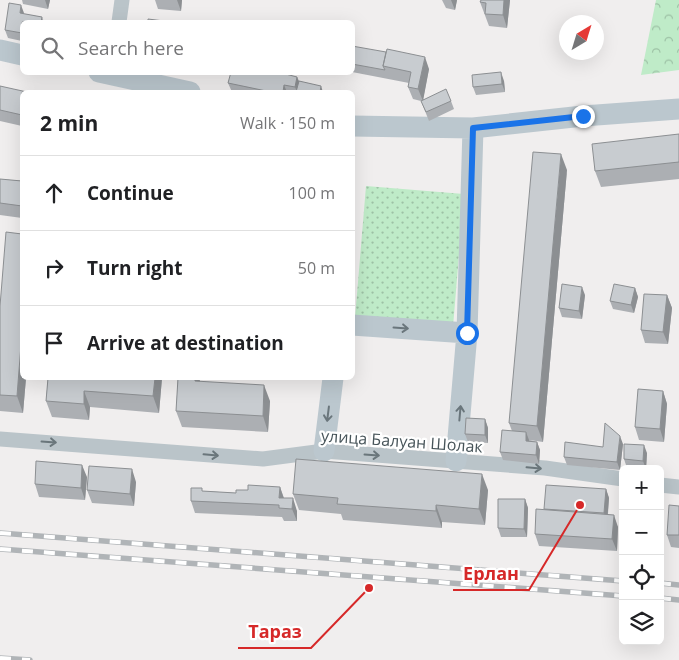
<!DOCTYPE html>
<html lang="en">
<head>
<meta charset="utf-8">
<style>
	body { margin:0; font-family:"Open Sans",sans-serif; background:#f2f2f2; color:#202124 }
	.controls { position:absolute; right:15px; bottom:15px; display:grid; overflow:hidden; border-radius:8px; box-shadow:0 5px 20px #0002 }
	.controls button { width:45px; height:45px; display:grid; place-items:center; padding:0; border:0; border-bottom:1px solid #e0e0e0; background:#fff; color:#202124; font:25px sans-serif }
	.compass { position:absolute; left:559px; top:15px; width:45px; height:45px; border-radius:50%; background:#fff; box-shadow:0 5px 20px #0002; rotate:38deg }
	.stop { position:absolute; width:15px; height:15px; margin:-11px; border:4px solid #1a73e8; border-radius:50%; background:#fff }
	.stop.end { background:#1a73e8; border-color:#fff; box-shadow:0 1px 5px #0008 }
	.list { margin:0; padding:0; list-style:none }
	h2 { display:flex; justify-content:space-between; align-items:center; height:65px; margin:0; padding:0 20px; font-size:21px }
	h2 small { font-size:16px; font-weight:400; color:#757577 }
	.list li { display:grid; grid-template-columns:32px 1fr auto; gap:15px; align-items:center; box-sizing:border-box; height:75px; padding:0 20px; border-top:1px solid #e0e0e0 }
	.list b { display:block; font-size:19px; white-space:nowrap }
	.list em { font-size:16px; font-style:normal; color:#757577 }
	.icon { flex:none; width:28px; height:28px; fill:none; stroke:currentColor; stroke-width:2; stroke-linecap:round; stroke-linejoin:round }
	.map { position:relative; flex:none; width:679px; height:660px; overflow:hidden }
	.search { position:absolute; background:#fff; box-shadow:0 5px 20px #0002; left:20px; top:20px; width:335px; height:55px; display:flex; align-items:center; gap:12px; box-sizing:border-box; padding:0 18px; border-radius:8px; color:#757577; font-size:19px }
	.panel { position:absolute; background:#fff; box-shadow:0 5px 20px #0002; left:20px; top:90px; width:335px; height:290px; border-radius:8px }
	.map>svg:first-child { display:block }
	.forest { fill:url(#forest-crowns) }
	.park { fill:url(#park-dots) }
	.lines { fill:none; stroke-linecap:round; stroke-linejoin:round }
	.street { stroke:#bac4c9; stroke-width:15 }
	.secondary { stroke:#bbc7ce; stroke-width:21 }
	.rail-casing { stroke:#b0b4b7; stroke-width:5.5 }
	.rail { stroke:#fff; stroke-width:4; stroke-dasharray:11; stroke-linecap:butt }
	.wall { fill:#acafb3 }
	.shaded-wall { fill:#8c8f92 }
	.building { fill:#c8ccd0; stroke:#8c8f92 }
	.oneway { stroke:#6a767c }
	.oneway2 { stroke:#6a767b }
	.route { stroke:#1a73e8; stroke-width:6 }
	.labels { text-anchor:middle; stroke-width:4.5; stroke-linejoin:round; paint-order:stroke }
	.street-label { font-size:16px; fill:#475459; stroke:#fff }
	.leader { fill:none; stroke:#d62828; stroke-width:2 }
	.callout-dot { fill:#d62828; stroke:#fff; stroke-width:2 }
	.callout-label { font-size:18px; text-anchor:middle; font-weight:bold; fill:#d62828; stroke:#fff; stroke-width:4.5; stroke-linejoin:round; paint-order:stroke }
</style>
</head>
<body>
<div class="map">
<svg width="679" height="660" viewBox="0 0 679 660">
	<defs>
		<pattern id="forest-crowns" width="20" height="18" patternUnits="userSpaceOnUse" patternTransform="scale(1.25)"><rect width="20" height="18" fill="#bfebc8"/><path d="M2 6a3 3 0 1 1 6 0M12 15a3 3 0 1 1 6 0" fill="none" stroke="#9dc1a5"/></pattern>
		<pattern id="park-dots" width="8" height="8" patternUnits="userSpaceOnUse" patternTransform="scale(1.25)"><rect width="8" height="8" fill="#bfebc8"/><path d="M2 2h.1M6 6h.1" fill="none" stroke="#9dc1a5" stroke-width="1.8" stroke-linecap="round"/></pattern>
	</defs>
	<rect width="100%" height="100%" fill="#f0eeee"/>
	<!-- forest -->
	<path class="forest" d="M656 0H679V70L641 75Z"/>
	<!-- park -->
	<path class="park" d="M366 186 464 194 453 327 355 318Z"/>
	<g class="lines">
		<!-- street -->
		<path class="street" d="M119 22 122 0
			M0 439 263 459 324 451 545 468 623 479
			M660 485 679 487"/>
		<!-- secondary -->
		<path class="secondary" d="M0 50 22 55
			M99 72 190 92
			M352 126 473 128 583 116 679 109
			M352 325 467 333
			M324 451 333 378
			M456 461 467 333 473 128"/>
		<!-- rail casing -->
		<g class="rail-casing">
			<path id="rail" d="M0 533 623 581
				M0 549 623 596
				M660 583 679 585
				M660 598 679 600
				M0 658 30 660"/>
		</g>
		<!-- rail -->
		<use href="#rail" class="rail"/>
	</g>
	<!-- wall -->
	<path class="wall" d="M22 0H50L48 9 23 4Z
		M155 0H182L181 11 158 9Z
		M442 0H457L455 10 446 8Z
		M510 0 507 28 489 26 480 2Z
		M24 13V14L42 17 44 22H22V41L8 38 5 30Z
		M352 46 429 69 423 99 451 101 454 109 429 121 421 101 413 99 408 87 409 83 352 72Z
		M297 77 299 81 323 92H232L228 83Z
		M504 81 505 92 476 95 473 87Z
		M0 86 22 92V126L0 121Z
		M679 134V179L601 187 595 171Z
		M567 170 543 442 529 440 537 442 540 450 539 464 503 460 500 452 512 431 509 423Z
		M0 179 22 181V218L0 215Z
		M635 288 638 297 634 313 613 309 610 301Z
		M585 295 582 319 562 317 559 308Z
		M667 295 672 308 668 344 645 343 641 330Z
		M0 306 22 378H26L23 413 0 411Z
		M48 378H162L159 413 90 407 89 420 52 417 46 401Z
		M178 378H199L200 382 270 401 268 432 182 427 176 411Z
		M663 391 667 404 664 442 639 440 635 427Z
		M485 419 488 428V443L468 442 465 434Z
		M623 444 620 470 567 465 564 457 603 447Z
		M647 453 646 469 627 468 624 459Z
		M87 477 85 500 39 497 35 484Z
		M136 482 134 506 92 503 87 490Z
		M280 487 284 498 297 511V521H284L282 517 195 513 191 501 203 491 236 493 248 490Z
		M606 489 609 498 608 514 618 527 617 551 539 546 535 534 545 510 544 509Z
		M488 490 485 525 442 522V528L343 520 341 514 299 510 293 494Z
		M525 499 528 508 527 537H501L498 528Z
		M679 506V548L671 547 667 535Z"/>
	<!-- shaded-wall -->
	<path class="shaded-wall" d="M45 0H50L48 9Z
		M177 0H182L181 11Z
		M451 0H457L455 10Z
		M504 0H510L507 28 503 15Z
		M21 5 24 13 23 22 20 13Z
		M425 57 429 69 423 101 418 89Z
		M501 72 504 81 505 92 502 84Z
		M297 77 302 89 297 92 295 87Z
		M284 85 287 92H283Z
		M321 86 323 92H320Z
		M561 154 567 170 543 442 537 426Z
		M582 287 585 295 582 319 579 311Z
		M635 288 638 297 634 313 631 305Z
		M667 295 672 308 668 344 663 332Z
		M22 332V378H26L23 413 17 396Z
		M155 378H162L159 413 153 396Z
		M195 378H199L201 385 195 381Z
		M264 385 270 401 268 432 263 416Z
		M84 391 90 407 89 420 84 404Z
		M663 391 667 404 664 442 660 429Z
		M485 419 488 428V443L485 435Z
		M526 432 529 440V449L526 441Z
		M620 436 623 444 620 470 617 462Z
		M537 442 540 450 539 464 536 455Z
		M644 445 647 453 646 469 643 461Z
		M82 465 87 477 85 500 81 488Z
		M132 469 136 482 134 506 130 494Z
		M482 474 488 490 485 525 479 509Z
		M280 487 284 499 279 498Z
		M606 489 609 498 607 522 604 513Z
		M293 498 297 511V521L292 509Z
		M525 499 528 508 527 537 524 529Z
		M436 505 442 522V528L436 511Z
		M614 515 618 527 617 551 612 539Z"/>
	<!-- building -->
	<path class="building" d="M481 0H504L503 15 485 14 486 3 480 2Z
		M9 3 21 5 20 13 42 17 41 22H22V33L5 30Z
		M148 19 172 22H148Z
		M352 46 386 52 383 66 385 70 352 64Z
		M387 49 425 57 418 89 408 87 411 72 383 66Z
		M231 72H278L297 77 295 87 284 85 283 92H271L228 83Z
		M501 72 502 84 473 87 472 75Z
		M299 81 321 86 320 92H296Z
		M0 86 27 92H22V115L0 110Z
		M446 89 451 101 426 112 421 101Z
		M679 134V162L595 171 592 144Z
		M533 152 561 154 537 426 509 423Z
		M0 179 22 181V206L0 203Z
		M6 232 22 234V332L17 396 0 395V306Z
		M562 284 582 287 579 311 559 308Z
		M614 284 635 288 631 305 610 301Z
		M644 294 667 295 663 332 641 330Z
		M48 378H155L153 396 84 391V404L46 401Z
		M178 378H195V381L264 385 263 416 176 411Z
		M638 389 663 391 660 429 635 427Z
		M466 418 485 419V435L465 434Z
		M605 423 620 436 617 462 564 457 565 442 603 447Z
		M502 430 526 432V441L537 442 536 455 500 452Z
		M624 444 644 445 643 461 624 459Z
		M296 459 482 474 479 509 436 505V511L337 504 338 498 293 494Z
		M36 461 82 465 81 488 35 484Z
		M89 466 132 469 130 494 87 490Z
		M248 485 280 487 279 498H293L292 509 279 508V505L191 501V488H202V491L236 493V490H248Z
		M546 485 606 489 604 513 544 509Z
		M498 499H525L524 529 498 528Z
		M669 505 679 506V535H667Z
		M536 509 614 515 612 539 535 534Z"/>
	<!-- one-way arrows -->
	<defs><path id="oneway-shaft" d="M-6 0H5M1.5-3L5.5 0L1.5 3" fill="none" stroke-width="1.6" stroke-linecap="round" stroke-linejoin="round" transform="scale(1.25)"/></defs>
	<g class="oneway">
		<use href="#oneway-shaft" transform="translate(401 328) rotate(4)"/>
		<use href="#oneway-shaft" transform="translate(460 413) rotate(-85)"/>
		<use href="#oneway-shaft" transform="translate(328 414) rotate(97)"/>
	</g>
	<g class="oneway2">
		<use href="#oneway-shaft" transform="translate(49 442) rotate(4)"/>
		<use href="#oneway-shaft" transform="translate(211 455) rotate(5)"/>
		<use href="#oneway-shaft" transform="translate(372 455) rotate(4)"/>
		<use href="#oneway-shaft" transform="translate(534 468) rotate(5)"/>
	</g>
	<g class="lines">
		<!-- route -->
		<path class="route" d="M467 333 473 128 583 116"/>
	</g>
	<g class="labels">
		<!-- street labels -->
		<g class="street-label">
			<text transform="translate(402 441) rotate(4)" y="6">улица Балуан Шолак</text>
		</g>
	</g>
	<!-- callouts -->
	<path class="leader" d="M580 505L529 590H453M369 588L311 648H238"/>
	<g class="callout-dot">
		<circle cx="580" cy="505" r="5"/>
		<circle cx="369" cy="588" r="5"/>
	</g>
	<g class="callout-label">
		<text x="491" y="580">Ерлан</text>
		<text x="275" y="638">Тараз</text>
	</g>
</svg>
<div class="controls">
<button>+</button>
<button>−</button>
<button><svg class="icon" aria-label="locate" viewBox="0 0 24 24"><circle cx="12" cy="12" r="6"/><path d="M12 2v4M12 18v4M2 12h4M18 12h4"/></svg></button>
<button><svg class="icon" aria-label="layers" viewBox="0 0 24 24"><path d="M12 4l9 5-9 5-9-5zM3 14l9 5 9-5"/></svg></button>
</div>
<svg class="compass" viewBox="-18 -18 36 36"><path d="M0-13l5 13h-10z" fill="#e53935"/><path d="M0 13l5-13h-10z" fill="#757577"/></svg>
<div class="stop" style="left:467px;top:333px"></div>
<div class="stop end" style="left:583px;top:116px"></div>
<div class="search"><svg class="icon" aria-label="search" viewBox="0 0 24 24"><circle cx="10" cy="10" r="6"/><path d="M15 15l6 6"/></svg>Search here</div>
<section class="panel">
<h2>2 min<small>Walk · 150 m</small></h2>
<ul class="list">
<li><svg class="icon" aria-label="ahead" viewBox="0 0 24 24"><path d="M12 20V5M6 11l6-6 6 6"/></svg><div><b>Continue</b></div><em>100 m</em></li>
<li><svg class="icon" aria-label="right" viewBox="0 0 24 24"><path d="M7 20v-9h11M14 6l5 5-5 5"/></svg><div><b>Turn right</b></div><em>50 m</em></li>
<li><svg class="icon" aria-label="arrive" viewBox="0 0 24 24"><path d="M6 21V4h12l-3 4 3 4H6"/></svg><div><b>Arrive at destination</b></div></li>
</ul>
</section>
</div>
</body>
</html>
